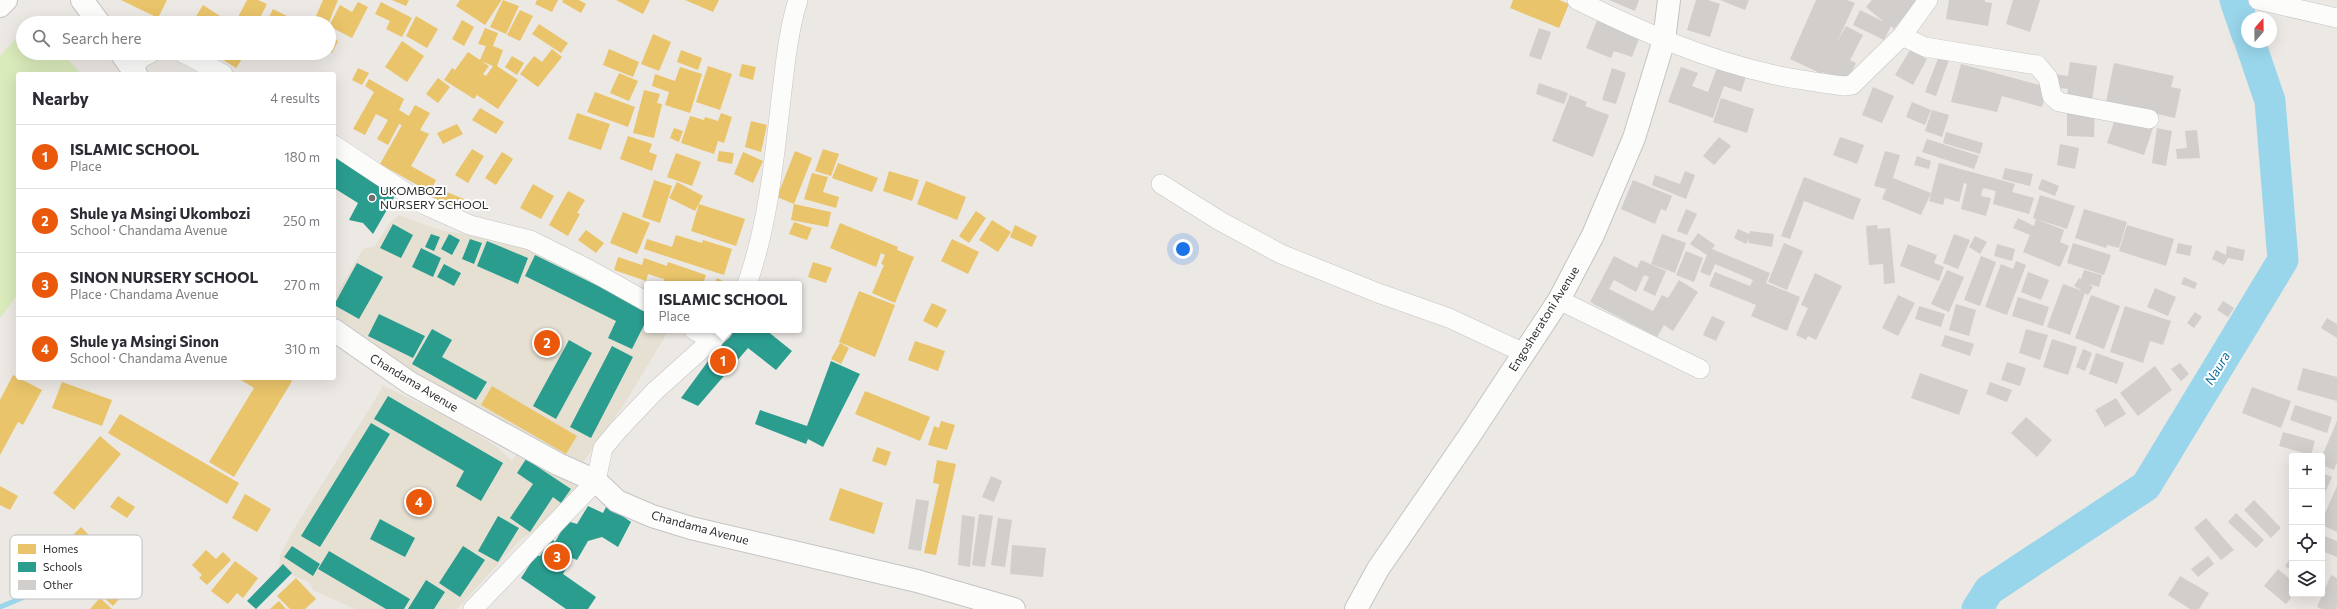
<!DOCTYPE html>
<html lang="en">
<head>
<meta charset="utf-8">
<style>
	body { margin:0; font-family:Commissioner,sans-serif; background:#f2f2f3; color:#2b2b33 }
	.controls { position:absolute; right:12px; bottom:12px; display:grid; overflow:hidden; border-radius:4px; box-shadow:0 4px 16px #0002 }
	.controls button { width:36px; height:36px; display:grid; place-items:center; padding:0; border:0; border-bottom:1px solid #e1e1e2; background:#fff; color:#2b2b33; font:20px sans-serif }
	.compass { position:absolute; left:2241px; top:12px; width:36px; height:36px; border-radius:50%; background:#fff; box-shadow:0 4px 16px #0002; rotate:20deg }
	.you { position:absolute; left:1183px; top:249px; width:14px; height:14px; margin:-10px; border:3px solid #fff; border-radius:50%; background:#1a73e8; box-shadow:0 0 0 6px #1a73e833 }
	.badge { display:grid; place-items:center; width:26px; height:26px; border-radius:50%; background:#ea580c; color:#fff; font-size:13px; font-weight:700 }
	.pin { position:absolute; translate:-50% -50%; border:2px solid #fff; box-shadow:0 1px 4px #0006 }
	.popup { position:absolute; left:644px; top:281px; width:158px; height:52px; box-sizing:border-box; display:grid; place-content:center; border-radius:4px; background:#fff; filter:drop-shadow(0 1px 3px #0005); font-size:13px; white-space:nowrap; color:#7c7c81 }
	.popup b { font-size:15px; color:#2b2b33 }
	.popup::after { content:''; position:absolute; left:50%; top:100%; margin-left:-8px; border:8px solid transparent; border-top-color:#fff }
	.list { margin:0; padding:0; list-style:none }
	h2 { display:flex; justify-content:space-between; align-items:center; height:52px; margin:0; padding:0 16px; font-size:17px }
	h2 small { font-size:13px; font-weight:400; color:#7c7c81 }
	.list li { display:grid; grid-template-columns:26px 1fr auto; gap:12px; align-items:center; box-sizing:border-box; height:64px; padding:0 16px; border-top:1px solid #e1e1e2 }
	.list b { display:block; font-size:15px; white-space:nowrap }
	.list p { margin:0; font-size:13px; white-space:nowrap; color:#7c7c81 }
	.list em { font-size:13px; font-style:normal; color:#7c7c81 }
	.icon { flex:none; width:22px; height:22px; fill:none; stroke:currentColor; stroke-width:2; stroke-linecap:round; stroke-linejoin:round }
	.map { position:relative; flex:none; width:2337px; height:609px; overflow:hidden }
	.search { position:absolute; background:#fff; box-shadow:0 4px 16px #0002; left:16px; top:16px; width:320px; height:44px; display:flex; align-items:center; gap:10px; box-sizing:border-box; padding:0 14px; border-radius:22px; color:#7c7c81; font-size:15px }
	.panel { position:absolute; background:#fff; box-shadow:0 4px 16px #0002; left:16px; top:72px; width:320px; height:308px; border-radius:4px }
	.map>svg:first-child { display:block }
	.education { fill:#e6e0d3 }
	.pitch { fill:#d9eabb }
	.homes { fill:#e9c46a; fill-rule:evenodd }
	.schools { fill:#2a9d8f }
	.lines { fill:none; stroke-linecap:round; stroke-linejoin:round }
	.stream { stroke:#99d6ec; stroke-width:5 }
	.river { stroke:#99d6ec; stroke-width:31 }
	.building { fill:#d1cecb }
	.minor-casing { stroke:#c5c4c5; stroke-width:20 }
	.tertiary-casing { stroke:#c5c4c5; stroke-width:24 }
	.minor { stroke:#fcfcfb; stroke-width:19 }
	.tertiary { stroke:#fcfcfb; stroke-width:22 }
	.poi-dot { fill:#706f6e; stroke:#fff; stroke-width:1.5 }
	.labels { text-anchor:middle; stroke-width:4; stroke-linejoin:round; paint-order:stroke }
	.poi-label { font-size:12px; fill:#2e2e2e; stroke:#fff; text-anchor:start }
	.street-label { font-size:12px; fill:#2e2e2e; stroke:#fff }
	.water-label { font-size:13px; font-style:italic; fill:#0d6fa3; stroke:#fff }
	.key { fill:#fff; stroke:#c0c0c0; stroke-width:1 }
	.key-label { font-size:11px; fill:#2e2e2e }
</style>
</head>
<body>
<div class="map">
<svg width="2337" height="609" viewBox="0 0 2337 609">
	<rect width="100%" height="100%" fill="#ece8e4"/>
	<!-- education -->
	<path class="education" d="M399 215 440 230 468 235 476 233 520 245 647 305V330H669L623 406 582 464 463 405 401 364 334 315V298L363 249 375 246 388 225Z
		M382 385 451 419 496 446 512 461 519 449 582 490 552 522 521 539 457 609H355L313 590 310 583 279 569 280 555 294 529 381 390Z"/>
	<!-- pitch -->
	<path class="pitch" d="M23 31V53H62L81 74H18V294L0 318V56Z"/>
	<!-- homes -->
	<path class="homes" d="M121 0H167L158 18Z
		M247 0H258L267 4 259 20 264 23H235Z
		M323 0H338L329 22 316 16Z
		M392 0H409L406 6Z
		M460 0H501V1L485 25 456 6Z
		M503 0 519 6 506 34 490 27Z
		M537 0H558L552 12 535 4Z
		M563 0H579L586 4 581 13 562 2Z
		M616 0H650L643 14Z
		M685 0H719L713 12Z
		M1513 0H1559L1569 4 1559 28 1510 8Z
		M358 2 368 7 352 38 329 26 340 5 352 12Z
		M381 2 412 18 402 37 386 29 390 21 375 14Z
		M203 5 231 23H192Z
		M273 9 301 23H266Z
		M520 10 533 16 520 41 507 35Z
		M416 16 438 29 427 48 406 36Z
		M462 20 474 27 464 46 452 39Z
		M539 24 568 43 561 53 532 34Z
		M485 28 498 33 493 46 503 50 497 66 518 80 498 109 477 95 474 99 444 80 452 68 455 70 468 52 480 60 486 46 478 44ZM481 61 493 66 486 76 483 74 489 66Z
		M653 34 671 42 659 71 641 64Z
		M329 35 338 41 332 53 329 51Z
		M402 41 424 56 407 82 385 67Z
		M552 49 562 57 538 87 520 74 534 56 542 62Z
		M609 49 639 62 633 77 603 65Z
		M681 50 702 58 698 70 677 62Z
		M212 53H246L236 68Z
		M512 56 524 63 517 75 505 67Z
		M742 64 756 67 753 80 739 76Z
		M708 66 732 74 720 110 696 102Z
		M680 67 702 74 690 113 665 105 669 92 652 86 655 74 675 81Z
		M358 68 369 73 362 85 352 80Z
		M619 73 638 81 629 101 610 93Z
		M438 78 450 87 438 103 426 94Z
		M369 79 404 99 399 110 409 116 415 105 430 113 420 130 429 134 411 166 436 180 430 192 380 164 402 125 399 124 388 145 377 139 388 120 376 114 365 135 353 129 374 92 365 86Z
		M644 90 660 94 657 103 662 104 654 138 633 133Z
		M595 92 635 107 628 127 587 112Z
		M480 108 504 122 496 134 472 120Z
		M577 113 610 124 601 150 568 139Z
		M721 113 732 117 724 143 718 141 714 154 681 143 690 116 704 120 705 117 718 121Z
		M751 121 767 125 761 152 745 147Z
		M457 124 463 134 443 144 437 133Z
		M674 128 683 131 679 142 670 138Z
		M628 136 652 144 649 152 657 155 652 171 620 159Z
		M472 149 484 156 468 183 455 175Z
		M823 149 839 154 831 176 815 171Z
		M719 151 734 153 732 164 717 161Z
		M795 151 812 158 794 204 777 197Z
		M502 152 513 159 496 185 485 178Z
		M743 152 763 161 753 183 734 174Z
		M676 153 701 162 692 186 667 177Z
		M838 163 878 178 872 192 832 178Z
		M889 171 919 180 912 201 883 191Z
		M812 173 828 177 823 192 839 197 836 208 804 199Z
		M654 180 672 186 660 223 642 217Z
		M926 181 966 197 957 220 917 204Z
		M677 182 703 196 695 211 669 198Z
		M533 184 554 196 541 219 520 208Z
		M437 188 464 199 457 216 431 205Z
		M568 191 585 200 577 213 580 214 568 236 549 225Z
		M699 204 745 219 736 246 691 231Z
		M794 204 831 212 828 227 791 220Z
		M976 211 986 218 969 243 959 236Z
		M623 212 650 223 637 254 610 243Z
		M992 220 1011 232 998 252 979 240Z
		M794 222 812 228 807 240 789 234Z
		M840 223 898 247 897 250 914 257 895 303 872 293 884 265 881 264 885 255 881 253 876 267 830 248Z
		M1015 225 1037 236 1032 247 1010 237Z
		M586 230 604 243 596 253 578 240Z
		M676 235 702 243 703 240 732 249 724 275 644 249 647 239 672 247Z
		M952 239 979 252 968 274 941 261Z
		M618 257 642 265 644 258 667 266 668 262 706 275 703 284H663L664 279 648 274 646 281 614 270Z
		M813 262 832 268 826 283 808 277Z
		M717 278 728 284H714Z
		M859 291 895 305 875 357 839 342Z
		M932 303 947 310 937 328 923 321Z
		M915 341 945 351 938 371 908 360Z
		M840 343 849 348 841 364 831 359Z
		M13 375 42 390 23 425 18 422 0 455V400Z
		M238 378H287L292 381 234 477 209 462 254 388Z
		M62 382 112 400 102 426 52 408Z
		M492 386 577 436 566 454 481 405Z
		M865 391 930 417 920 441 855 414Z
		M120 414 239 483 227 504 108 433Z
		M941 421 955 425 947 450 928 445 934 426 939 428Z
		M100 436 121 454 74 510 53 493Z
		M877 447 891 452 886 466 872 461Z
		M937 460 956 464 936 555 924 553 939 484 933 483Z
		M0 486 18 496 10 510 0 505Z
		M840 488 883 503 874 534 829 520Z
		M245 494 271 509 257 532 232 518Z
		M118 496 135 507 127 518 110 507Z
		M81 527 95 541 86 550 72 536Z
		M206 550 216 559 223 552 231 560 207 585 199 578 202 575 192 565Z
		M235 561 258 578 243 598 237 593 228 604 211 591Z
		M296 578 316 599 305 609H290L277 596Z
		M116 580 127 590 113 606 102 596Z
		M100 598 112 609H90Z
		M279 601 286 609H270Z"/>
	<!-- schools -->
	<path class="schools" d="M334 155 396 194 373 234 363 223 349 220 358 203 334 188Z
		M393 224 413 235 401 258 380 248Z
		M431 234 440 237 434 251 425 247Z
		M449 234 460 240 452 255 441 249Z
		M470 239 482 243 474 264 462 259Z
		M487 241 528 258 518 284 477 266Z
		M421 248 441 258 433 277 412 267Z
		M535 255 647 310V319L632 349 608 338 616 321 525 276Z
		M357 263 383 277 359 319 334 305Z
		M444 264 461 273 454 286 437 277Z
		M379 314 425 336 413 358 368 336Z
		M432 329 452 340 442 357 487 382 476 400 412 364Z
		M731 330H766L792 351 776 370 748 348 698 406 681 398Z
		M569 340 592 353 556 419 533 406Z
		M612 346 633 357 591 438 570 427Z
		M831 361 860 374 823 447 808 439 806 444 755 424 760 410 807 426Z
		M388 396 503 463 481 501 456 486 464 471 374 419Z
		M371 423 390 434 320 547 301 536Z
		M526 459 571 489 561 503 553 497 530 532 510 518 533 484 517 473Z
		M607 505 631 522 618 547 602 537 588 541 577 560 572 558 563 574 596 597 588 609H566L521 578 536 555 540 556 551 538 555 542 567 521 577 524 588 506 603 513Z
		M498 516 519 528 498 562 478 551Z
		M380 519 415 538 405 557 370 539Z
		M292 546 320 564 313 576 284 557Z
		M463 546 485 560 460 597 439 583Z
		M329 551 410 599 404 609H386L318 569Z
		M283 564 292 573 256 609 247 601Z
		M426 580 445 592 434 609H408Z"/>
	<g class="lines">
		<!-- stream -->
		<path class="stream" d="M0 607 75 576"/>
		<!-- river -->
		<path class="river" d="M2235 0 2247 35
			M1977 609 1989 590 2146 486 2283 260 2270 101 2250 42"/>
	</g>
	<!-- building -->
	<path class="building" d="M1609 0H1639L1635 11Z
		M1696 0H1708L1720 4 1710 37 1687 30Z
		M1720 0H1749L1745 10Z
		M1816 0H1847L1855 3 1837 42 1846 26 1863 35 1850 60 1856 63 1846 83 1823 72 1822 74 1790 59Z
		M1872 0H1917L1894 29 1891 26 1884 40 1853 25 1860 10 1884 22 1866 7Z
		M1949 0H1985V2L1992 3 1988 26 1946 19Z
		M2013 0H2040L2030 32 2006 24Z
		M1598 18 1641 34 1632 57 1614 51 1611 58 1586 48Z
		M1539 28 1551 32 1541 60 1529 56Z
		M1910 50 1927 59 1913 85 1895 75Z
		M1939 56 1949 60 1936 96 1925 92Z
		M1720 60 1748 70 1741 92 1724 86 1713 118 1668 102 1681 67 1698 73 1692 86 1708 92Z
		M2070 62 2097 66 2092 101 2067 98 2068 89 2054 87 2055 74 2068 76Z
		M2114 63 2174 76 2171 87 2181 89 2175 118 2106 102Z
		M1961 64 2047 87 2042 107 2002 96 1997 112 1951 102Z
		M1612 68 1626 73 1616 104 1602 100Z
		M1539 83 1568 93 1564 104 1536 94Z
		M1873 87 1894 96 1882 123 1862 115Z
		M1570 95 1587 102 1585 106 1609 115 1593 157 1552 141Z
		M1721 98 1754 109 1747 133 1713 122Z
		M1912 102 1931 110 1925 125 1906 117Z
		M1932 110 1949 115 1942 137 1925 131Z
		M2067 110H2095L2094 137 2067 136Z
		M2116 116 2153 128 2144 155 2107 143Z
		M2157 128 2172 131 2166 166 2152 163Z
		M2197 130 2200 158 2177 159 2176 149 2187 148 2185 131Z
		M1946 132 1983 143 1980 154 1943 143Z
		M1719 137 1731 146 1714 165 1703 156Z
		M1840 137 1864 145 1857 164 1833 155Z
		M1927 139 1979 156 1974 169 1922 152Z
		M2060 144 2079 148 2075 169 2057 165Z
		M1885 151 1900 155 1893 178 1931 193 1921 215 1882 199 1886 189 1874 186Z
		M1917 156 1931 161 1929 169 1914 165Z
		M1939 163 2015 184 2012 192 2034 198 2029 214 1993 204 1996 191 1983 188 1981 196 1991 198 1986 216 1961 209 1967 184 1964 183 1959 202 1945 198 1943 205 1929 201Z
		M2005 168 2033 174 2030 186 2002 179Z
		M1685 171 1695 175 1686 199 1652 185 1655 175 1680 184Z
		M1804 177 1861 199 1853 220 1804 201 1790 239 1781 236Z
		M2042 179 2059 186 2055 196 2038 189Z
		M1633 180 1672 196 1666 211 1661 209 1655 224 1621 209Z
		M2040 195 2075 206 2067 229 2033 218Z
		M1686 209 1697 214 1687 235 1677 231Z
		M2084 209 2127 222 2119 248 2107 245 2106 248 2075 238Z
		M2018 218 2034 226 2036 219 2064 230 2060 242 2069 246 2060 267 2023 252 2030 235 2013 228Z
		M1877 225 1878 229 1890 228 1895 283 1884 284 1883 264 1869 265 1866 226Z
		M2127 225 2174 239 2166 266 2119 251Z
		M1738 229 1749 234 1750 231 1774 234 1772 247 1748 243 1749 238 1746 244 1734 238Z
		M1698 233 1715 245 1712 249 1770 273 1766 283 1800 297 1787 331 1751 316 1756 305 1709 286 1715 272 1750 286 1753 280 1715 264 1710 276 1700 272 1707 255 1690 244Z
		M1662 234 1686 243 1675 273 1651 264Z
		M1954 234 1970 240 1958 269 1943 263Z
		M1975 236 1987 242 1980 254 1969 247Z
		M1784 243 1803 251 1787 290 1768 282Z
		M2073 243 2111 255 2104 275 2067 263Z
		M2178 243 2192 246 2190 256 2176 253Z
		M1908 244 1937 255 1934 263 1944 267 1939 281 1900 266Z
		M1997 244 2015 249 2012 261 1994 256Z
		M2227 246 2245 250 2243 261 2228 258 2224 265 2212 259 2216 250 2226 255Z
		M1686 251 1703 258 1694 282 1676 275Z
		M1614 256 1637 268 1641 260 1666 271 1655 296 1643 290 1649 277 1644 275 1636 292 1614 280 1609 289 1653 311 1662 295 1668 298 1679 280 1698 292 1673 331 1664 325 1657 337 1590 302Z
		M1981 256 1996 262 1980 306 1964 300Z
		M2016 261 2026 265 2007 315 1985 307 2001 264 2013 269Z
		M1947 270 1964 277 1949 312 1931 304Z
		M2084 270 2102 275 2099 287 2089 284 2093 287 2088 295 2085 293 2070 335 2047 327 2063 284 2083 291 2074 286 2079 278 2081 279Z
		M2028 272 2049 280 2041 300 2021 292Z
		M1815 273 1842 286 1816 340 1808 336 1806 340 1796 335 1808 308 1801 305Z
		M2184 277 2197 283 2195 289 2181 284Z
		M2155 288 2176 297 2168 316 2147 307Z
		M1898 295 1915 303 1898 336 1882 328Z
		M2091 295 2120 306 2104 349 2075 338Z
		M2018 297 2049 307 2043 326 2012 316Z
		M2223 301 2234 308 2228 317 2217 310Z
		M1956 304 1976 310 1969 336 1949 330Z
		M1919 306 1945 314 1941 327 1915 319Z
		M2125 306 2171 321 2163 345 2150 341 2143 363 2110 352Z
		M2195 312 2202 317 2194 328 2187 323Z
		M1712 316 1725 322 1716 341 1703 335Z
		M2327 318 2337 324V338L2321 328Z
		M2026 329 2048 335 2040 360 2019 353Z
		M1945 335 1974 344 1970 356 1941 346Z
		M2052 339 2077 347 2068 375 2043 367Z
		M2083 349 2092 353 2085 371 2076 367Z
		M2096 353 2124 363 2117 384 2089 374Z
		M2007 362 2026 368 2020 386 2001 380Z
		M2180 363 2189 374 2181 381 2171 369Z
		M2155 366 2172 390 2138 416 2120 393Z
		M2303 368 2337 377V401L2297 390Z
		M1920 373 1968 390 1959 415 1911 398Z
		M1990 382 2012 390 2007 402 1986 394Z
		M2252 387 2291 401 2281 428 2242 413Z
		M2116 398 2126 414 2105 427 2095 410Z
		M2295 405 2332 417 2327 433 2290 420Z
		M2026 417 2052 440 2037 457 2011 433Z
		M2337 421V463L2334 470 2322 465V456Z
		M2283 432 2315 441 2311 455 2279 446Z
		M2322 473 2332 477 2322 499Z
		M991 476 1002 481 994 502 982 497Z
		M2337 486V532L2322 525V520Z
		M916 499 929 501 921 551 908 549Z
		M2254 500 2281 528 2271 538 2244 510Z
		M2236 513 2264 540 2256 548 2228 522Z
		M979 514 993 516 985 567 972 565Z
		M962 515 975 517 970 567 958 565Z
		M998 518 1012 520 1005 567 991 565Z
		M2206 518 2234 550 2221 560 2194 528Z
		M2322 535 2337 541V557L2322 551Z
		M1012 545 1046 548 1043 577 1010 574Z
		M2208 556 2214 564 2198 577 2191 569Z
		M2292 556V571L2285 566Z
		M2278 569 2292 581V594H2294L2286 604 2264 586Z
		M2331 575 2337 578V606L2336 609H2322L2317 607Z
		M2180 576 2209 593 2199 609H2190L2168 595Z"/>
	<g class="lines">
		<!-- minor casing -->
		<g class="minor-casing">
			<path id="minor" d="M1577 0C1640 31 1706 60 1775 75 1798 80 1821 83 1844 86L1852 85 1902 36 1928 0
				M2258 0 2337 18
				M1902 36 1925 47 2037 65 2048 78 2052 96 2059 102 2149 119
				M183 53 223 74
				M133 68 141 58 151 53
				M334 145 423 204 470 225 530 240 590 270 647 302
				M1161 184 1220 221 1281 254 1378 293 1449 318 1524 353
				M747 284C768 225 774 161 781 99 785 66 788 32 798 0
				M1559 300 1700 369
				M694 330 713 341
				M473 609 596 481 603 448 619 429 655 391 723 330"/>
		</g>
		<!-- tertiary casing -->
		<g class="tertiary-casing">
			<path id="tertiary" d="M82 0 99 23
				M0 6 6 0
				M121 53 136 74
				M334 330 410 383 558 464 596 481 617 501 652 516 691 528 917 581 1014 609
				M1356 609 1378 569 1470 435 1559 300 1593 235 1634 138 1664 40 1669 0"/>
		</g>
		<!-- minor -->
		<use href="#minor" class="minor"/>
		<!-- tertiary -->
		<use href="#tertiary" class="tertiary"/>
	</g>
	<!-- markers -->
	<circle class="poi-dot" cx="372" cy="198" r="4"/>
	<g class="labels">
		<!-- poi labels -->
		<g class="poi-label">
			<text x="380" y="195">UKOMBOZI<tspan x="380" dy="14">NURSERY SCHOOL</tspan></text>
		</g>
		<!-- street labels -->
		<g class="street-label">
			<text transform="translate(1544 319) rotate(-58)" y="4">Engosheratoni Avenue</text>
			<text transform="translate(414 383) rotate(31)" y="4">Chandama Avenue</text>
			<text transform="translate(700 528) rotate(15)" y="4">Chandama Avenue</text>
		</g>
		<!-- water labels -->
		<g class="water-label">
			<text transform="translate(2217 368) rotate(-59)" y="5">Naura</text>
		</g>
	</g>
	<!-- legend -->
	<rect x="10" y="535" width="132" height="64" rx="6" class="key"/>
	<rect x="18" y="544" width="18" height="10" fill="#e9c46a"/>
	<rect x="18" y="562" width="18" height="10" fill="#2a9d8f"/>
	<rect x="18" y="580" width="18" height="10" fill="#d1cecb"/>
	<g class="key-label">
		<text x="43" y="553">Homes</text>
		<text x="43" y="571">Schools</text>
		<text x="43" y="589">Other</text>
	</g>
</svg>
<div class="controls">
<button>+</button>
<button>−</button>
<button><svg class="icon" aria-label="locate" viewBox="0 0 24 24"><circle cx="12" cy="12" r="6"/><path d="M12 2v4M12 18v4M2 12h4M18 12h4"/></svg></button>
<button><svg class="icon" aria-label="layers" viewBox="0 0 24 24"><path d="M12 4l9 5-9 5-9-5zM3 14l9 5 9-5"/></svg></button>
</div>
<svg class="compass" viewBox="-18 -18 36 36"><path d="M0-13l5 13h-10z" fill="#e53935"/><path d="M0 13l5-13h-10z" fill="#7c7c81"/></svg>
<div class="you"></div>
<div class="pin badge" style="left:723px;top:361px">1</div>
<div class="popup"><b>ISLAMIC SCHOOL</b>Place</div>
<div class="pin badge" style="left:547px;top:343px">2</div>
<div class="pin badge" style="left:557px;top:557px">3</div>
<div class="pin badge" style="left:419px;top:502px">4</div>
<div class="search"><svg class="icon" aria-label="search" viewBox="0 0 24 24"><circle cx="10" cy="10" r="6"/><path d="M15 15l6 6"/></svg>Search here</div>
<section class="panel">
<h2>Nearby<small>4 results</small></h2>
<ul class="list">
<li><span class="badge">1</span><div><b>ISLAMIC SCHOOL</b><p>Place</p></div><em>180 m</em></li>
<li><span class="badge">2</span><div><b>Shule ya Msingi Ukombozi</b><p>School · Chandama Avenue</p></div><em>250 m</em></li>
<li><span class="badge">3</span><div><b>SINON NURSERY SCHOOL</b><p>Place · Chandama Avenue</p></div><em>270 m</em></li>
<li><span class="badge">4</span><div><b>Shule ya Msingi Sinon</b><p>School · Chandama Avenue</p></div><em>310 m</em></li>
</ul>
</section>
</div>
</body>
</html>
